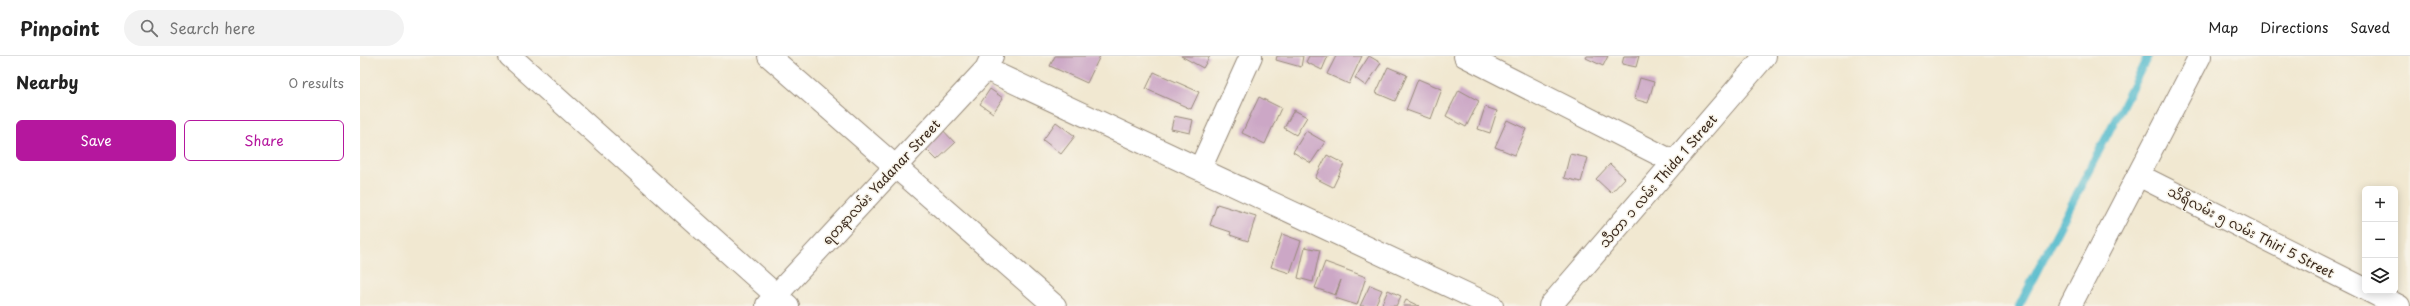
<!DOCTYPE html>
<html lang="en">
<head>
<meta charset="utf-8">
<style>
	body { margin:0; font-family:"Playpen Sans","Noto Sans Myanmar",sans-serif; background:#f2f2f2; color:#222 }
	.controls { position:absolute; right:12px; bottom:12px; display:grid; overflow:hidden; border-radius:6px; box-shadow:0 2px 10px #0003 }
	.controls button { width:36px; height:36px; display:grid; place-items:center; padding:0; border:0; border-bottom:1px solid #e0e0e0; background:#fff; color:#222; font:20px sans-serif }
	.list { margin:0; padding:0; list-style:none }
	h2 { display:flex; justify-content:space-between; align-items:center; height:52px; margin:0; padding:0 16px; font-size:17px }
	h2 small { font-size:13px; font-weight:400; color:#767676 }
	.actions { display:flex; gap:8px; padding:12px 16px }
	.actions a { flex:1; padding:9px 0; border:1px solid #b5179e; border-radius:6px; text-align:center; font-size:14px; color:#b5179e }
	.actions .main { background:#b5179e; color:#fff }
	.icon { flex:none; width:22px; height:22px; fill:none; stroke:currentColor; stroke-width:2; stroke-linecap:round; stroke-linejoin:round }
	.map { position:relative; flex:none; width:2050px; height:250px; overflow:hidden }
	header { display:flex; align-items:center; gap:24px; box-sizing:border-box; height:56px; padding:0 20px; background:#fff; border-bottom:1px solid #e0e0e0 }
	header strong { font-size:19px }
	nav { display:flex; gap:22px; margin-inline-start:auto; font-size:14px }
	.search { width:280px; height:36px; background:#f2f2f2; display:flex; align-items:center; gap:10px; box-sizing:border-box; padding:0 14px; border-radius:22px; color:#767676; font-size:15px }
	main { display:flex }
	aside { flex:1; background:#fff }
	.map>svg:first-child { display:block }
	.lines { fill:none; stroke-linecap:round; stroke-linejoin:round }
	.stream { stroke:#4fb9cc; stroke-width:8 }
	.building { fill:#cca7c6 }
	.minor-casing { stroke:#968978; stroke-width:24 }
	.minor { stroke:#fff; stroke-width:22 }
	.labels { text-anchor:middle; stroke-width:3; stroke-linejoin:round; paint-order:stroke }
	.street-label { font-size:13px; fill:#3b2a1e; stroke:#f7f3e8 }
</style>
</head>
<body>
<header>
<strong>Pinpoint</strong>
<div class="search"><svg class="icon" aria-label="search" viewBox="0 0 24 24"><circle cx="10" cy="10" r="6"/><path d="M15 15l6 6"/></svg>Search here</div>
<nav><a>Map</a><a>Directions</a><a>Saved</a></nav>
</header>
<main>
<aside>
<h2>Nearby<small>0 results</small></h2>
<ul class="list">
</ul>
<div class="actions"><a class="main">Save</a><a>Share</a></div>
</aside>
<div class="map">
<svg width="2050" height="250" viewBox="0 0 2050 250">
	<rect width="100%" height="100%" fill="#f7f3e8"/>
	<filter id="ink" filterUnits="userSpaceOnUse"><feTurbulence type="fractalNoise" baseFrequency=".025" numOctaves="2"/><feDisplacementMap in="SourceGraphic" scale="8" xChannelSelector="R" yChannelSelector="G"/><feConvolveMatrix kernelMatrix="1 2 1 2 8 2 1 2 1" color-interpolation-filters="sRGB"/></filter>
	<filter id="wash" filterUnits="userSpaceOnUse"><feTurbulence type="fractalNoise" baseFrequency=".012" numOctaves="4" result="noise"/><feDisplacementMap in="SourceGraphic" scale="16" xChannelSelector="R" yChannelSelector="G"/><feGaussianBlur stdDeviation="0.9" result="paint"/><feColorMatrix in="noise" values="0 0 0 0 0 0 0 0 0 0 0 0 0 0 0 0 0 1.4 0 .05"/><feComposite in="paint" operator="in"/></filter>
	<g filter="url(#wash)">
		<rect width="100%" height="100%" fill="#f1e8d1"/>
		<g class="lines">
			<!-- stream -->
			<path class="stream" d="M1659 250 1788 0"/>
		</g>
		<g id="blocks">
			<!-- building -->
			<path class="building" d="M695 0H740L727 27 690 10Z
				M821 0H850L843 12Z
				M917 0H943L941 11 916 4Z
				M949 0H968L962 14 946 6Z
				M976 0H1002L989 28 967 18Z
				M1009 0 1021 7 1006 30 995 22Z
				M1227 0H1248L1243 10 1226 2Z
				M1264 0H1279L1276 11 1262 8Z
				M1028 11 1047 19 1035 45 1016 37Z
				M794 16 839 36 831 53 786 33Z
				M1280 22 1294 26 1288 47 1274 43Z
				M1058 23 1082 33 1071 63 1046 54Z
				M630 33 643 42 633 57 620 48Z
				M1099 34 1119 45 1106 71 1086 60Z
				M899 41 921 52 905 88 882 77Z
				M1125 51 1137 55 1130 77 1118 73Z
				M934 54 947 61 936 79 924 72Z
				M814 60 833 64 830 77 811 73Z
				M1147 64 1166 73 1155 99 1135 91Z
				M696 66 715 80 701 98 683 84Z
				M581 72 595 87 577 104 562 89Z
				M946 75 965 86 951 107 933 96Z
				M1210 98 1228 102 1221 126 1204 122Z
				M967 99 984 108 973 131 955 122Z
				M1250 108 1265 122 1251 137 1236 123Z
				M857 148 896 160 888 185 870 179 871 176 850 169Z
				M922 178 941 185 930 217 911 211Z
				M945 191 960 194 953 226 938 222Z
				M965 206 1006 221 997 249 975 242 981 224 975 239 955 232Z
				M1010 229 1022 234 1015 250H1000Z
				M1028 234 1041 240 1036 250H1021Z
				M1046 244 1059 250H1043Z"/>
		</g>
	</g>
	<g filter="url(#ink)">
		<use href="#blocks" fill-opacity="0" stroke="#968978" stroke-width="1"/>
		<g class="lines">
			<!-- minor casing -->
			<g class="minor-casing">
				<path id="minor" d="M150 0 428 250
					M409 0 695 250
					M1105 0 1314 106
					M626 13 1132 250
					M840 113 891 0
					M1778 119 2005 233
					M2009 235 2039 250
					M407 249 626 13 632 0
					M1190 250 1405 0
					M1710 250 1840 0"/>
			</g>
			<!-- minor -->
			<use href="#minor" class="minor"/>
		</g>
	</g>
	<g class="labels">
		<!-- street labels -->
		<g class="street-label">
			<text transform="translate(1298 125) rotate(-49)" y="5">သီတာ ၁ လမ်း Thida 1 Street</text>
			<text transform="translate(521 126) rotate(-47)" y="5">ရတနာလမ်း Yadanar Street</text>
			<text transform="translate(1891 176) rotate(27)" y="5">သိရိလမ်း ၅ လမ်း Thiri 5 Street</text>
		</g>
	</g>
</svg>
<div class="controls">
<button>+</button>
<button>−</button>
<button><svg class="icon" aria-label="layers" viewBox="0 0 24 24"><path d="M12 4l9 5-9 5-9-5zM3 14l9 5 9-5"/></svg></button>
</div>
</div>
</main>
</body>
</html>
